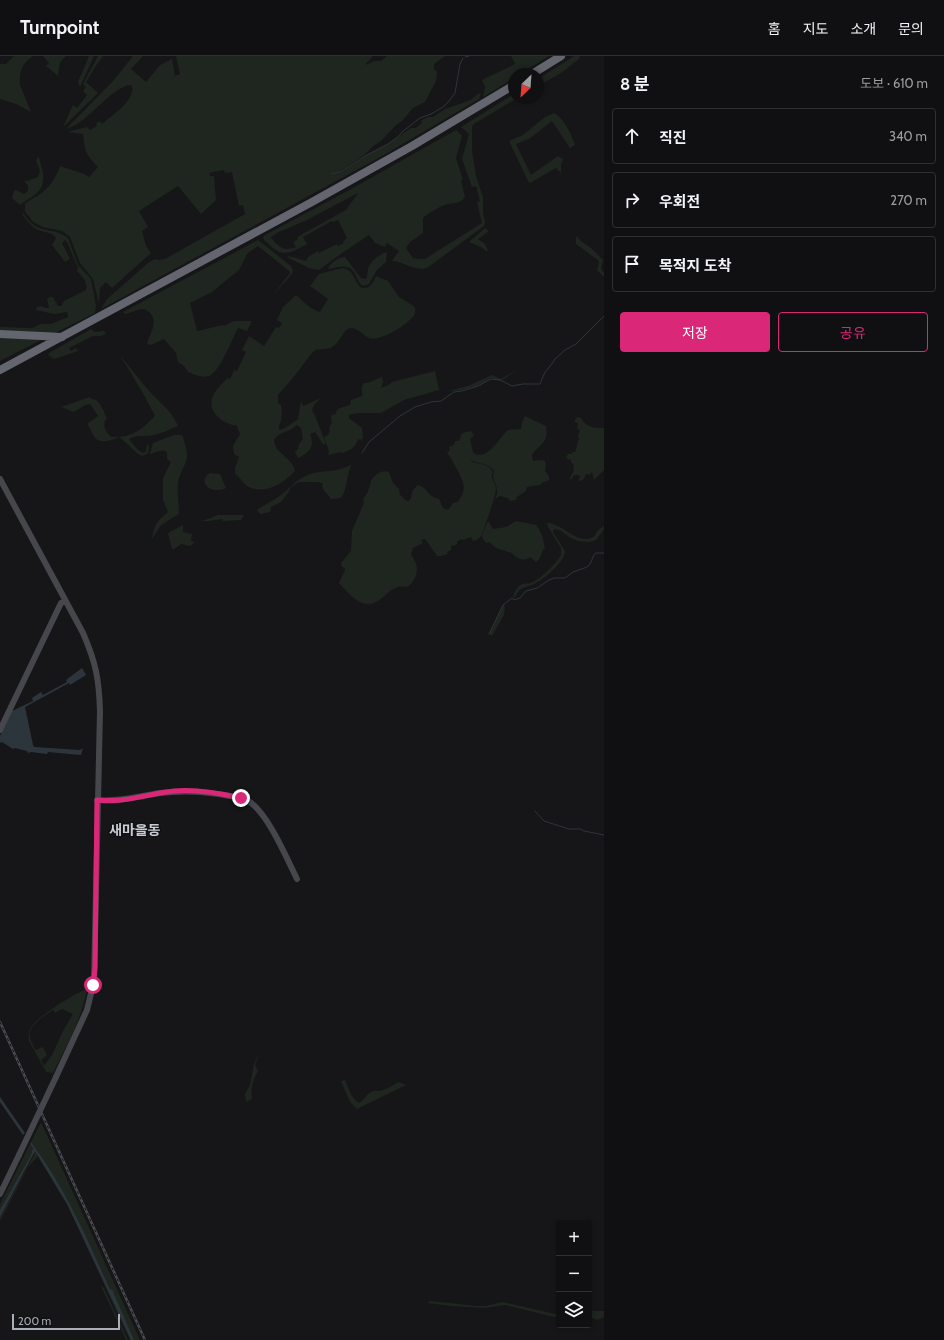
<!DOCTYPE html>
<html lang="ko">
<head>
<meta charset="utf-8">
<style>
	body { margin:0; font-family:Cabin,"Noto Sans KR",sans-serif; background:#1e1e20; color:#f1f3f6 }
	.controls { position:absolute; right:12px; bottom:12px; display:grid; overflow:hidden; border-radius:4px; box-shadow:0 2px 6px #0003 }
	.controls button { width:36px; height:36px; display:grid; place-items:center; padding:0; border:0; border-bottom:1px solid #303032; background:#101012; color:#f1f3f6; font:20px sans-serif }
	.compass { position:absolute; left:508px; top:12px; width:36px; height:36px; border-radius:50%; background:#101012; box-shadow:0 2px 6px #0003; rotate:205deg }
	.scale { position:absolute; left:12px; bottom:10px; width:108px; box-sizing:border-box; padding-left:4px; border:2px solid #a8adb8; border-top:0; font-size:11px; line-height:14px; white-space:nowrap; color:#a8adb8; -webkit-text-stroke:3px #111113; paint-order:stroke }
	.stop { position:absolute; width:12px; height:12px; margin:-9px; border:3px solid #db2777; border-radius:50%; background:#fff }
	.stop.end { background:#db2777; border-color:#fff; box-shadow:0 1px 4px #0008 }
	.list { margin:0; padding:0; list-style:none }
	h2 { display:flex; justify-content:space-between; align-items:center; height:52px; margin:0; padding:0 16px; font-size:17px }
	h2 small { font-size:13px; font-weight:400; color:#9c9d9f }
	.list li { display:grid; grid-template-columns:26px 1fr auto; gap:12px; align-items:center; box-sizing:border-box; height:56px; margin:0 8px 8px; padding:0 8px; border:1px solid #303032; border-radius:4px }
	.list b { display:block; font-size:15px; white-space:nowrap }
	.list em { font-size:13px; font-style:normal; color:#9c9d9f }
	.actions { display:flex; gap:8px; padding:12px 16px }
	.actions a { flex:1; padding:9px 0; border:1px solid #db2777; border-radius:4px; text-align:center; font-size:14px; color:#db2777 }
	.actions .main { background:#db2777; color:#fff }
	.icon { flex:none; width:22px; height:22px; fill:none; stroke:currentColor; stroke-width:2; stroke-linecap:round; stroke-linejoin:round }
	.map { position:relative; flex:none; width:604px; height:1284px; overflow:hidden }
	header { display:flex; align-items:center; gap:24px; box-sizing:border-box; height:56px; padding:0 20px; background:#101012; border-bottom:1px solid #303032 }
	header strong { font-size:19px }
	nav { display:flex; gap:22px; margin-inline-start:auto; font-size:14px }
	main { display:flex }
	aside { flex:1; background:#101012 }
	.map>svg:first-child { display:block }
	.green { fill:#1e261f; fill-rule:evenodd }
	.water { fill:#2c353c }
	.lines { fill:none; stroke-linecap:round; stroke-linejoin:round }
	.stream { stroke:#2c353c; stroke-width:1 }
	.secondary { stroke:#45474d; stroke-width:6 }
	.highway { stroke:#63666e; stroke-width:8 }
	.rail-casing { stroke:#4a4c52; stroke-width:2.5 }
	.rail { stroke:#111113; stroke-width:1; stroke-dasharray:3; stroke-linecap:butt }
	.secondary-bridge { stroke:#45474d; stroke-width:6 }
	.route { stroke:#db2777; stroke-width:5 }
	.labels { text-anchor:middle; stroke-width:3; stroke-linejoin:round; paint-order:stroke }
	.quarter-label { font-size:14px; font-weight:bold; fill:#c9ccd4; stroke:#111113 }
</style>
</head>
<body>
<header>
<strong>Turnpoint</strong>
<nav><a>홈</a><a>지도</a><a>소개</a><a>문의</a></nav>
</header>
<main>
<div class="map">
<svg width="604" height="1284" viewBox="0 0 604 1284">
	<rect width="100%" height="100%" fill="#161618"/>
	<!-- green -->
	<path class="green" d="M14 0H33C22 7 19 16 20 29L31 56 16 48 0 43V8H6Z
		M43 0H66L60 6 58 20 46 10 49 7Z
		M89 0H94L80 31 78 26Z
		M98 0H103L95 11 86 26 98 37 63 71 73 49 77 52 87 39 83 35 86 31 83 28Z
		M133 0H143L131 13 146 26 160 9 172 3 175 20 180 18 176 0H373L365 9 375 5H381L387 0H445L434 8V13L437 16 436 25 425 46 413 52 402 65 395 70 382 84 372 91 364 99 340 116 332 119 341 117 365 100 388 88 411 72H416L421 68 422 64 428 61H433L445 53 471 44 478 38 481 37 479 43 384 99 101 253 107 243 148 207 155 203 159 204 165 203 245 158 243 149 239 150 232 116 225 117 224 114 209 117 210 120H214L216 144 201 158 178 130 139 155 148 171 142 175 146 190 151 197 112 232 106 226 100 232 99 248 93 223 80 207 70 181 62 175 43 171 33 166 25 155V148C29 144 34 142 39 139 49 132 56 122 60 110L84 118 89 121 98 111C86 98 85 97 83 78L67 76 87 71 90 74 97 70 96 67 100 65 102 68C112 59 135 45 132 30L129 29C104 37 91 65 66 73L113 25Z
		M511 0H549L520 18H514V22L483 41 485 31 482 24 515 8Z
		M574 0H579L580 2 561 17 538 30V23Z
		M514 38V42H517L474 68 472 70V95L476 120 483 141V157L485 166 484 170 427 212C414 216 404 205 392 205L399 195 387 187 385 191 375 187 369 179 342 197 319 214 309 212 287 201 289 200 306 205 308 201 318 195 319 197 337 188 338 190 344 187 343 185 347 182 338 164 333 166 332 165 303 181 307 188C286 200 281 201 264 184L263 181 265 179 353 132 456 74 462 80 456 102 463 124H461L465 141C461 147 455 147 448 148 442 149 427 158 423 162V177L410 186 406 192 413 202 419 203H425L482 167 477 146 480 145 476 130 472 131 462 103 469 78 461 71ZM358 137 346 154 297 181 298 183 293 186 296 191C284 196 279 191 271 182V181L279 176 307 164Z
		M554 57C564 62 572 79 575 89L570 92 552 65 529 83 516 88 531 119 558 100 563 103 561 109V117L556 112 530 127 528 125 509 85 523 79 545 61Z
		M39 101C40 107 42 112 43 117 45 137 33 139 20 149L12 142 14 135 16 134 24 138 28 135V130L24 124 27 125 38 121 40 115 36 104Z
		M23 157C38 181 52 169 68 182L78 209 91 223 96 250 95 257 53 278 0 276V271L33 272 40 268H51L68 261 67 256 54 258 36 254 37 251 41 250 46 252H49L47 243 50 241H53L58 250H61L64 245 86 234C88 226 82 220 77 215L78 212 67 186 65 184 62 187 70 203 65 206 52 189 56 182C52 175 43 177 36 173 30 169 26 163 22 158Z
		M485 172 489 175 478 183 485 188 488 195H486L483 192 469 186Z
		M576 180 582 186 591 192 603 204 601 213 604 217V221L597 214 599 207V205L576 188Z
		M258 184 291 210 293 214 292 218 273 239 290 217 289 215 258 190 247 198 239 214 212 236 190 247 197 275 223 269 224 270 234 265H252L247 275 238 272C232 283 220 316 209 320 202 322 195 319 188 316L184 310 178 306 176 297 164 283 151 289 147 288C149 278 158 268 151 258 149 256 146 253 143 253 138 253 131 257 125 258L123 256Z
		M387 196 386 206 377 214 369 228 363 230C359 227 358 224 356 220 350 206 340 211 328 213 330 207 339 201 345 201L361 222 366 223C368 220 367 217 368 213 370 205 380 198 387 196Z
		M342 212C355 213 353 226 362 232 370 233 373 227 376 220L388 225 399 241 412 249 415 252V258C409 268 381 286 369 282 362 279 359 272 350 272L346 274 337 287 331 292 315 294 311 298 296 318 278 339V347L281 349 282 357 281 365 279 370V374L285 372 298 363 301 345 303 350 321 342 314 349 312 354 316 362 326 388H323L315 376 310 378C315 391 310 396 298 402L295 396 298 393 299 388 303 383 301 372 297 369C290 376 278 376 274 384 274 387 275 390 277 393 282 399 294 406 295 415 284 427 265 439 249 431 243 428 241 422 235 418V412L239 401 234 398 233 390 240 378 237 370C223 368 206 356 213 340 216 333 223 327 227 322L230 323 234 314 237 315 246 296 242 294 249 280 264 290 276 271 279 272 282 267 277 264 283 251 296 239C304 246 310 253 320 256L328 243 310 230 319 218Z
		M91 273 95 276 104 275 106 278 101 280H93L69 292 71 295 76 292 78 295 54 303 48 299 49 297Z
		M0 279 43 283 0 305Z
		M120 299C130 311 139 324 150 336 160 347 172 355 178 370 171 373 162 377 154 379 145 381 137 378 129 383L138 394 143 397 146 396 147 388 148 389 149 391 148 397 143 400C135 398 128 387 119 381 111 384 99 390 93 379 91 375 90 371 87 368L98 360 90 348 85 349 74 356 61 351 90 341 91 343C100 342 103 355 107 362 101 368 106 376 111 381 132 382 141 374 155 360L144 339Z
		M519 313 501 325 491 322 477 330 462 334 448 335 468 330 492 319 501 323Z
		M435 315 439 334 404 344 381 357H358L349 359V362L362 372 363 382 361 384 358 383C356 391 350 395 342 397L341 396 328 399 329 395 324 381 328 379 330 375 329 372 332 367 331 361 332 358 335 359 337 354 340 352 350 349 351 344 362 340V330L364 327H367L382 321 383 326 381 332 390 328 392 326Z
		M525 360 546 370C549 388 540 387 532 399L533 405 540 404 541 405 543 404 545 405 546 411 545 415 549 420V424L547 425 543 426 540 429 527 431 526 435 517 441 516 444 510 445 508 442 500 440 495 443C500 433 495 430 493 421L494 415C488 406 480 409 471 404L472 406C481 408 488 408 493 416 489 423 496 426 496 433 496 439 484 474 481 480 479 483 476 484 473 485L471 481 463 484 461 483 457 486V488L453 490 451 489V494L447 496 448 498 441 500H437L425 483 421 484 423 487 413 492 411 499C413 501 415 505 416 508 419 516 414 527 407 531 404 531 401 530 398 531 391 533 387 538 382 542 364 557 352 541 339 527L345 514V512L342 511 341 507 351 495 352 475 364 447 363 443 368 436C368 433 371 429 371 424 376 419 380 413 389 416L393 427 399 433 400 439 402 440 405 444 408 445 410 444 413 434 418 429C427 432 426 436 432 440 434 442 437 442 439 443L443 452 448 454 453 447 458 446C466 434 465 429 459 417 455 410 452 403 447 397L450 394 449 391 454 389 455 385H459L462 377 471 375 474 380 470 383 473 396 477 399C491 400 499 382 508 374L521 373 522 367Z
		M577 361 581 362C586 372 596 372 604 372V414L594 424 592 416 589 419 586 418 584 423 580 425 578 424 580 421 579 419H574L571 424 570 422 574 414 573 412 574 409 571 406V403L569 404 566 401 568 398H572V396H575C577 393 577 386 579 383L578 380 580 374 577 373 578 367 575 366V364Z
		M174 379H182C185 387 189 398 186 406 183 413 179 419 178 427 177 437 179 447 179 458L161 469 152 483C154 469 157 465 168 456L163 444V422L171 406 167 403V396C161 393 156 396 150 398L153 387Z
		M351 409C346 420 348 432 341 442L331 443 323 433 322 429 323 427 317 426H299L291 431 288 437 281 446 271 451 270 456 260 458 257 454C265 448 273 445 281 439 290 432 297 423 308 419 323 413 334 418 351 409Z
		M210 417 220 418 226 432C214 439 195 427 210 417Z
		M218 459H244L241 464 223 465 222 463 209 465H200L205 464Z
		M488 465 493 473 506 471 516 465 536 469C542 476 543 483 545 492 540 496 542 503 536 506L530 501C524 506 519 503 513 499L512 497 496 492 489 486 486 487 483 483 482 479Z
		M547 467C564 467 577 491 595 480L597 475 604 470V473L596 484 590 486 578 485 569 481 560 474 554 473 553 476 565 495C564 507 546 521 536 527 531 530 526 530 521 533 517 535 517 540 513 542 514 537 517 529 523 528 527 527 530 528 533 526 542 521 556 508 561 499V492L548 471Z
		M183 469V476L192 478 191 485 195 486 190 490 181 488 174 493H172L168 477Z
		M503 549 505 551 504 559 492 580 489 578Z
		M87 933C82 962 66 991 53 1017L46 1016 29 985C28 980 29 974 32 970 40 959 75 937 87 933ZM62 953 73 958 63 975 52 999 44 1010 41 1004 47 999 43 991 35 994C34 990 31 986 30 982 27 970 44 960 53 954L55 957Z
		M259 997 255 1009 258 1015C253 1023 250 1033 252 1043L246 1046 245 1038 250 1029 254 1008Z
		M345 1024C349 1032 350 1041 359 1047 364 1044 366 1039 371 1036 375 1034 376 1035 380 1035 386 1034 393 1029 398 1026L406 1029 357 1053 350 1046 341 1025Z
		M41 1066 140 1284H134C117 1248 101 1212 83 1176 68 1145 52 1113 31 1086Z
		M30 1088 33 1092 31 1099 0 1154V1148Z
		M35 1094 67 1148 131 1284H130L68 1150 38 1100 28 1111 0 1165V1161L34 1099Z
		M101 1230 104 1232 128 1284H126Z
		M429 1245 477 1250H485L503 1246 559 1259V1262L505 1249 485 1252 451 1250 428 1247Z
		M589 1255H604V1261L597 1264 589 1260Z"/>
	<!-- water -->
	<path class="water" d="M82 612 86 619 70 629 69 627 25 651 33 689 34 691 80 694 83 692 81 699 48 696 47 698 31 696 28 697 27 695 15 692 13 693 2 686 0 687V680L12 655 33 645 32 642 41 636 43 639 67 626 66 624Z
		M0 1041 25 1077 23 1079 0 1046Z
		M31 1086C65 1131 87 1183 110 1233L114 1235 113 1236 134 1284H131L67 1148 35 1095 0 1161V1154L31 1099 33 1092 30 1088Z"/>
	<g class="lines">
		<!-- stream -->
		<path class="stream" d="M465 1 469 0
			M332 118 341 116 365 100 388 88 399 80 402 76 420 62 431 58 443 51 449 45 455 37 460 8 463 2
			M362 397 369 386 400 360 415 351 431 346 441 345 454 336 462 335 478 330 491 323 500 324 512 330 523 328H540L545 316 551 309 555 303 565 294 576 288 604 260
			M489 578 503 549 512 542 514 544 520 542 526 535 537 532 549 524 554 522H565L573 516 587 511 590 508 594 499 596 497H604
			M535 755 544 765 569 773H580L584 775 604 779"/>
		<!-- secondary -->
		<path class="secondary" d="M0 423 83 577C96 607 99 623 100 655L94 925 87 954 56 1021
			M0 674 61 547 66 545
			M97 744C119 746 139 740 160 737 184 734 206 735 230 740 237 741 244 742 250 746 269 760 286 801 297 823
			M0 1138 19 1099"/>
		<!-- highway -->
		<path class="highway" d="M532 18 561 0
			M0 278 62 281
			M0 314 312 146 412 90 514 29"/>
		<!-- rail casing -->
		<g class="rail-casing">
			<path id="rail" d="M0 966 145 1284"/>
		</g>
		<!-- rail -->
		<use href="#rail" class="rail"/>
		<!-- secondary-bridge -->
		<path class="secondary-bridge" d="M19 1099 56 1021"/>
	</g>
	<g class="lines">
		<!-- route -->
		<path class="route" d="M93 929 95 912 97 744C124 747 148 738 174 735 197 733 219 737 241 742"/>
	</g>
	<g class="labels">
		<!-- quarter labels -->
		<g class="quarter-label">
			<text x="135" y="779">새마을동</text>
		</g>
	</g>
</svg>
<div class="controls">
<button>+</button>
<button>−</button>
<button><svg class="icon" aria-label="layers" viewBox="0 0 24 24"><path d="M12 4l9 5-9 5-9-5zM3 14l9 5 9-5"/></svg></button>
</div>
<svg class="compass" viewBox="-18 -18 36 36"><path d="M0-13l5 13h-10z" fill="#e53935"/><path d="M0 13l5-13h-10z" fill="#9c9d9f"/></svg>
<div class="scale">200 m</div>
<div class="stop" style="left:93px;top:929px"></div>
<div class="stop end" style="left:241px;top:742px"></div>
</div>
<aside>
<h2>8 분<small>도보 · 610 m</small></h2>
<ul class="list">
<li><svg class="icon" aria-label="ahead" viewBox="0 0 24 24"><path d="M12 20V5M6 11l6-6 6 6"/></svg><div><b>직진</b></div><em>340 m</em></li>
<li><svg class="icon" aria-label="right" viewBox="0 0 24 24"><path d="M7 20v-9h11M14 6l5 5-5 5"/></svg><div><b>우회전</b></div><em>270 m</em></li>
<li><svg class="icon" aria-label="arrive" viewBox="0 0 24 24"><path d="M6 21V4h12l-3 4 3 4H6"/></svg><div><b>목적지 도착</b></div></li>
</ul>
<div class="actions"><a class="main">저장</a><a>공유</a></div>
</aside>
</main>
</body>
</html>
